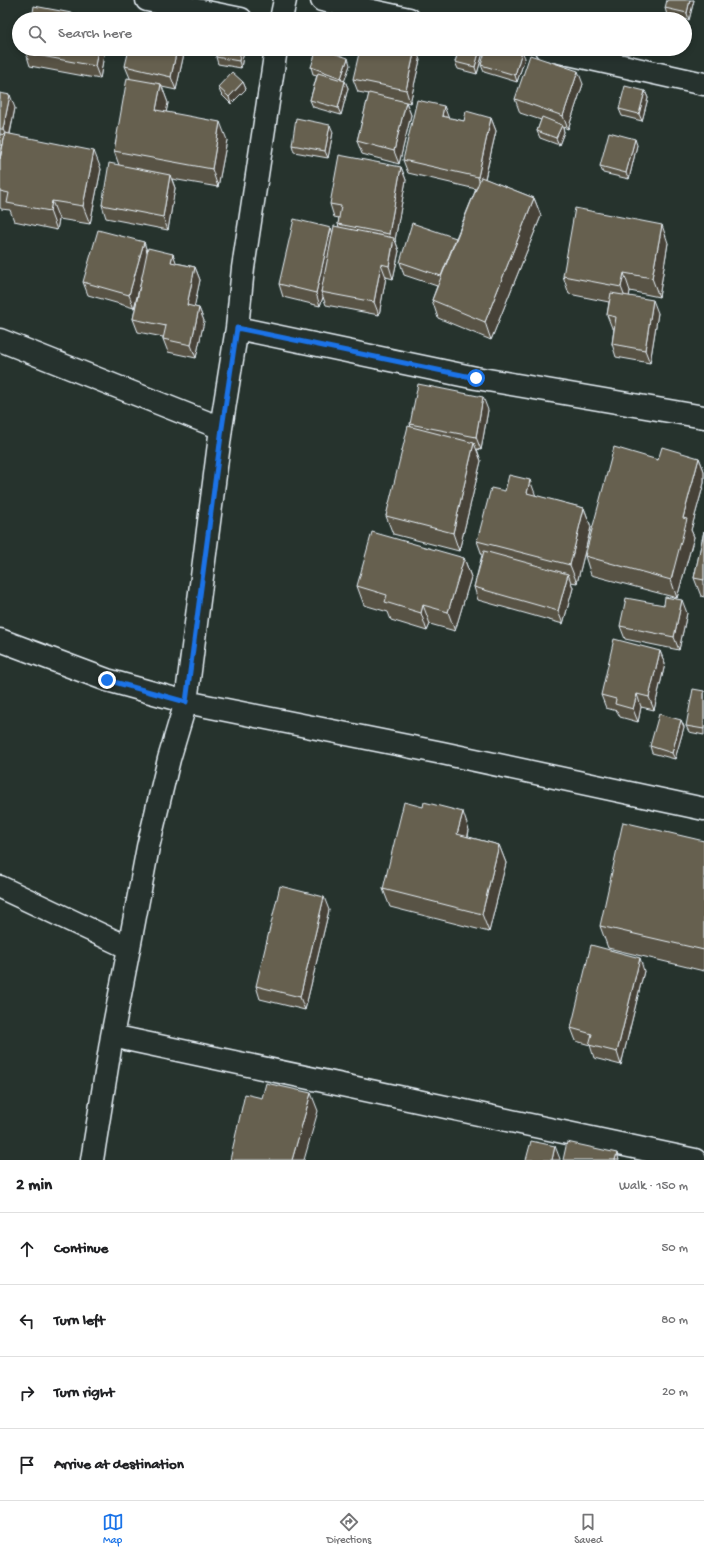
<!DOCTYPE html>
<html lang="en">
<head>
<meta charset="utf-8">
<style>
	body { margin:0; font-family:"Gochi Hand",sans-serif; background:#f2f2f2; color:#202124 }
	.stop { position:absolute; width:12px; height:12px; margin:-9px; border:3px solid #1a73e8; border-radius:50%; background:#fff }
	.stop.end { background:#1a73e8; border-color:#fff; box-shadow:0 1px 4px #0008 }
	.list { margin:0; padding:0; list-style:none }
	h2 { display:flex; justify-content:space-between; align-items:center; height:52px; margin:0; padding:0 16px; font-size:17px }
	h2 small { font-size:13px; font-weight:400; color:#757577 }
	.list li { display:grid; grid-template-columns:26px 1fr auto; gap:12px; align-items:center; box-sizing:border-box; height:72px; padding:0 16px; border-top:1px solid #e0e0e0 }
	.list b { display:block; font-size:15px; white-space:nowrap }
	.list em { font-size:13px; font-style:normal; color:#757577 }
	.icon { flex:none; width:22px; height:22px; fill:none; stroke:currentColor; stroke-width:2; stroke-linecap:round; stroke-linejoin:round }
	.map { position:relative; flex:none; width:704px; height:1160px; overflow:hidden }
	.search { position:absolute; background:#fff; box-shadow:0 2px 6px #0003; left:12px; right:12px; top:12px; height:44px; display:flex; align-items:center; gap:10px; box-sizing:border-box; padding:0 14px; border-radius:22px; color:#757577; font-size:15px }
	.sheet { height:340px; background:#fff }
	nav { display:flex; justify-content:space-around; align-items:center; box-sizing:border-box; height:56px; border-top:1px solid #e0e0e0; background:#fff; font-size:11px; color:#757577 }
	nav a { display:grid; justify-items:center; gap:2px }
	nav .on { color:#1a73e8 }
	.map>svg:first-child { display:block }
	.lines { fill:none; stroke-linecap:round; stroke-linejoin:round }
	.minor-casing { stroke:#e8f1f8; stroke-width:25 }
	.minor { stroke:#26332d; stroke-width:22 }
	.wall { fill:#585344; stroke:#e8f1f8 }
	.shaded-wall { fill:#474337; stroke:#e8f1f8 }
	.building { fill:#66604f; stroke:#e8f1f8 }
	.route { stroke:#1a73e8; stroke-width:5 }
</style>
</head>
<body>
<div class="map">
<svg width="704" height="1160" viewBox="0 0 704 1160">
	<rect width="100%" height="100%" fill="#26332d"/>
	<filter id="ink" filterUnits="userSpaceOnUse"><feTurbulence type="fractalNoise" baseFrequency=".025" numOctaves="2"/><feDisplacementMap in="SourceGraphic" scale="8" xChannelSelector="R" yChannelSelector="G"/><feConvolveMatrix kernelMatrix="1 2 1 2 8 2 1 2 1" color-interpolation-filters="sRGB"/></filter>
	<g filter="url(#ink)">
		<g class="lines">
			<!-- minor casing -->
			<g class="minor-casing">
				<path id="minor" d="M147 0 241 19
					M322 0 409 19
					M281 19 285 0
					M546 49 704 84
					M237 328 476 378 704 417
					M0 340 221 428
					M0 640 107 680 186 702 442 753 704 809
					M0 887 129 948 112 1036 695 1160
					M129 948 148 847 169 759 186 702 221 428 237 328 243 268 276 49
					M92 1160 112 1036"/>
			</g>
			<!-- minor -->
			<use href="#minor" class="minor"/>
		</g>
		<!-- wall -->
		<path class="wall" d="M694 0 689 20 667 15 665 8Z
			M185 49 176 90 162 87 168 103 166 112 227 140 218 187 172 179 175 188 168 230 106 218 102 205 119 165 114 151 130 78 125 66Z
			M217 49H244L241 68 218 64 216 57Z
			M459 49H484L477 74 458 69 455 62Z
			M26 53 104 54 100 79 30 66Z
			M525 58 517 82 484 72 481 65Z
			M420 60 410 103 406 102 411 115 399 164 362 154 357 141 369 94 358 92 353 79Z
			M350 65 344 81H345L348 88 341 115 313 107 310 100 317 75 313 74 311 67Z
			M243 82 246 89 231 104 221 94 218 87Z
			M583 84 568 129 563 127 564 132 559 145 540 138 537 131 541 120 520 113 515 99Z
			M645 91 648 98 642 121 622 116 619 109Z
			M0 93 15 108 10 134 101 169 90 224 59 219 57 230 14 221 10 210 1 209 0 207Z
			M444 106 448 118 464 121 491 118 496 131 485 179 534 198 541 216 491 340 438 318 432 300 437 286 404 275 400 262 456 238 476 189 408 173 403 160Z
			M333 132 328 158 294 152 292 145Z
			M637 145 629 179 603 173 600 166Z
			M401 167 406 180 395 240 399 251 393 279 386 277 379 315 326 305 323 297 320 306 283 297 279 284 333 231 339 227 338 224 339 218 334 217 330 204Z
			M144 242 147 252 173 254 176 263 195 267 200 280 194 307 199 308 204 321 196 358 168 352 163 339V337L138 332 133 319 140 285 134 308 88 295 83 282Z
			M668 243 659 297 630 291 629 296 658 313 650 363 616 357 612 344 614 328H612L607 315 609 302 569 294 563 276Z
			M488 410 481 450 477 449 481 461 459 551 393 534 386 516 411 427 410 424Z
			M699 458 704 471V483L691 530 694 537 677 598 591 575 585 556 658 460Z
			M505 491 536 496 584 508 591 527 577 583 571 582 573 588 563 624 478 600 474 587 482 555 477 541Z
			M704 531V597L701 596 694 578Z
			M464 558 471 577 455 631 430 624 427 631 391 620 388 612 364 605 357 586Z
			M664 605 687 613 679 650 625 639 620 626Z
			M660 651 665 664 654 710 641 707 638 722 620 717 617 711 606 708 601 695Z
			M704 691V735L689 732 686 726Z
			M681 720 684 727 675 759 652 753 650 746Z
			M423 807 469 830 468 837 499 845 506 863 489 932 390 907 383 889Z
			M704 841V971L608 948 600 926Z
			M329 910 305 1010 260 999 256 986Z
			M644 971 621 1065 594 1058 590 1045 576 1041 571 1028Z"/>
		<!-- shaded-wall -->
		<path class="shaded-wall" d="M690 0H694L689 20 687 13Z
			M98 49H102L104 54 100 79 95 66Z
			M177 49H185L176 90 171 77Z
			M241 49H244L241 68 239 61Z
			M415 49H416L420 60 410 103 406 90Z
			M480 49H484L477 74 475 67Z
			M522 51 525 58 517 82 515 75Z
			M348 58 350 65 343 85 341 78Z
			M578 71 583 84 568 129 563 116Z
			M345 81 348 88 341 115 338 108Z
			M243 82 246 89 231 104 229 97Z
			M161 84 168 103 163 128 156 110Z
			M645 91 648 98 642 121 639 114Z
			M10 95 15 108 8 142 3 129Z
			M406 102 411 115 399 164 394 151Z
			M444 106 449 119 442 116Z
			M491 118 496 131 482 191 478 177Z
			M220 122 227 140 218 187 212 169Z
			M330 125 333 132 328 158 325 151Z
			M562 125 564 132 559 145 556 138Z
			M635 139 637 145 629 179 626 173Z
			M94 151 101 169 90 224 83 206Z
			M401 167 406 180 395 240 399 251 393 279 389 266 393 245 389 234Z
			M170 175 175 188 168 230 163 217Z
			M534 198 541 216 491 340 485 322Z
			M52 201 59 219 57 230 50 211Z
			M662 225 668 243 659 297 652 278Z
			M331 228 336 241 321 292 323 297 320 306 316 293Z
			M144 242 148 255 134 308 129 295Z
			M173 254 178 267 171 262Z
			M381 264 386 277 379 315 374 302Z
			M195 267 200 280 192 318 187 305Z
			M624 273 630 291 628 305 621 287Z
			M653 300 658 313 650 363 645 350Z
			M199 308 204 321 196 358 191 345Z
			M483 397 488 410 481 450 476 437Z
			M474 443 481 461 459 551 453 533Z
			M699 458 704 471V483L691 530 694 537 677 598 671 580 683 518Z
			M530 480 537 499 527 493Z
			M584 508 591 527 577 583 570 565Z
			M464 558 471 577 455 631 448 612Z
			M568 574 573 588 563 624 558 611Z
			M682 600 687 613 679 650 674 637Z
			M423 605 430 624 427 631 421 613Z
			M660 651 665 664 654 710 649 697Z
			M637 694 641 707 638 722 633 709Z
			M681 720 684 727 675 759 672 753Z
			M463 812 469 830 464 853 457 834Z
			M499 845 506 863 489 932 482 914Z
			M324 897 329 910 305 1010 300 997Z
			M640 958 644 971 621 1065 617 1052Z
			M311 1093 318 1111 304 1160H292Z
			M555 1146 560 1159V1160H552Z
			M617 1153 619 1160H615Z"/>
		<!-- building -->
		<path class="building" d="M667 0H690L687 13 665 8Z
			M34 6 98 18V19H32Z
			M136 17 146 19H136Z
			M26 49H98L95 66 26 53Z
			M129 49H177L171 77 125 66Z
			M217 49H241L239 61 216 57Z
			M317 49H321L348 58 341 78 311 67Z
			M360 49H415L406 90 353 79Z
			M459 49H480L475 67 455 62Z
			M486 49H517L522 51 515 75 481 65Z
			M530 55 578 71 563 116 515 99Z
			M232 72 243 82 229 97 218 87Z
			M318 73 345 81 338 108 310 100Z
			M127 78 161 84 156 110 220 122 212 169 114 151Z
			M625 86 645 91 639 114 619 109Z
			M0 93 10 95 3 129H0Z
			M369 93 406 102 394 151 357 141Z
			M417 100 444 106 442 116 464 121 466 111 491 118 478 177 403 160Z
			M542 117 562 125 556 138 537 131Z
			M296 118 330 125 325 151 292 145Z
			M609 132 635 139 626 173 600 166Z
			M5 133 94 151 83 206 52 201 50 211 7 203 9 193 0 191V159Z
			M0 134 5 135 0 159Z
			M339 155 401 167 389 234 338 224 341 206 330 204Z
			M109 163 170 175 163 217 102 205Z
			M481 177 534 198 485 322 432 300Z
			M575 208 662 225 652 278 624 273 621 287 563 276Z
			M294 219 331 228 316 293 279 284Z
			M412 223 456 238 441 276 400 262Z
			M334 226 394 238 389 266 381 264 374 302 321 292Z
			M98 230 144 242 129 295 83 282Z
			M148 248 173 254 171 262 195 267 187 305 199 308 191 345 163 339 166 326 133 319Z
			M611 293 653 300 645 350 612 344 616 317 607 315Z
			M418 384 483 397 476 437 410 424Z
			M408 426 474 443 453 533 386 516Z
			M614 447 658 460 662 447 699 458 683 518 687 519 671 580 585 556Z
			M509 475 530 480 527 493 584 508 570 565 477 541 491 488 505 491Z
			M704 531V580L694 578Z
			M372 532 464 558 448 612 423 605 421 613 385 602 387 595 357 586Z
			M484 551 568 574 558 611 474 587Z
			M665 597 682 600 674 637 620 626 626 598 664 605Z
			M614 639 660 651 649 697 637 694 633 709 615 704 616 699 601 695Z
			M693 689 704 691V729L686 726Z
			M659 714 681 720 672 753 650 746Z
			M404 802 423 807 424 802 463 812 457 834 499 845 482 914 383 889Z
			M623 822 704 841V950L600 926Z
			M280 886 324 897 300 997 256 986Z
			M591 945 640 958 617 1052 589 1045 592 1034 571 1028Z
			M266 1083 311 1093 292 1160H230L245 1094 262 1098Z
			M531 1141 555 1146 552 1160H526Z
			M567 1142 617 1153 615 1160H563Z"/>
	</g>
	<g class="lines" filter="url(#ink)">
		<!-- route -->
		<path class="route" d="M107 680 186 702 222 428 237 328 476 378"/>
	</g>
</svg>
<div class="stop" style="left:476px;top:378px"></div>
<div class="stop end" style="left:107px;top:680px"></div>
<div class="search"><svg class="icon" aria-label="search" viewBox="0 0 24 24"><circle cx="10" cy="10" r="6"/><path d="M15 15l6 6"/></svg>Search here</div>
</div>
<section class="sheet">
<h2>2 min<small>Walk · 150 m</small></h2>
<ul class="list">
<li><svg class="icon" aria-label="ahead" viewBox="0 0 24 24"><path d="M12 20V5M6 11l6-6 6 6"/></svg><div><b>Continue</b></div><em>50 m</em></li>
<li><svg class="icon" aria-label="left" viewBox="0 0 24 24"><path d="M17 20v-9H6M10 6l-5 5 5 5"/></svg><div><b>Turn left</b></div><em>80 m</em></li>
<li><svg class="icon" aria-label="right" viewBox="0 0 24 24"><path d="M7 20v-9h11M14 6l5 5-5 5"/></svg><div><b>Turn right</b></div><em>20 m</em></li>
<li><svg class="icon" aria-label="arrive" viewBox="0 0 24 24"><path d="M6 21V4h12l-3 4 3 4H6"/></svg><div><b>Arrive at destination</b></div></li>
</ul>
</section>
<nav>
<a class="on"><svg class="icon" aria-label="map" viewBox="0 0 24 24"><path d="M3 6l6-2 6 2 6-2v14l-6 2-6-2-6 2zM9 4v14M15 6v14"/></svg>Map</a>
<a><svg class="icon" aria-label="directions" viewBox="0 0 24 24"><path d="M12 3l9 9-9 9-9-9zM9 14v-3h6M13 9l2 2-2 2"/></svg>Directions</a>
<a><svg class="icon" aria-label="saved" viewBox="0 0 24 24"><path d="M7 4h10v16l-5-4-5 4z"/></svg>Saved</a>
</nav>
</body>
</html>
